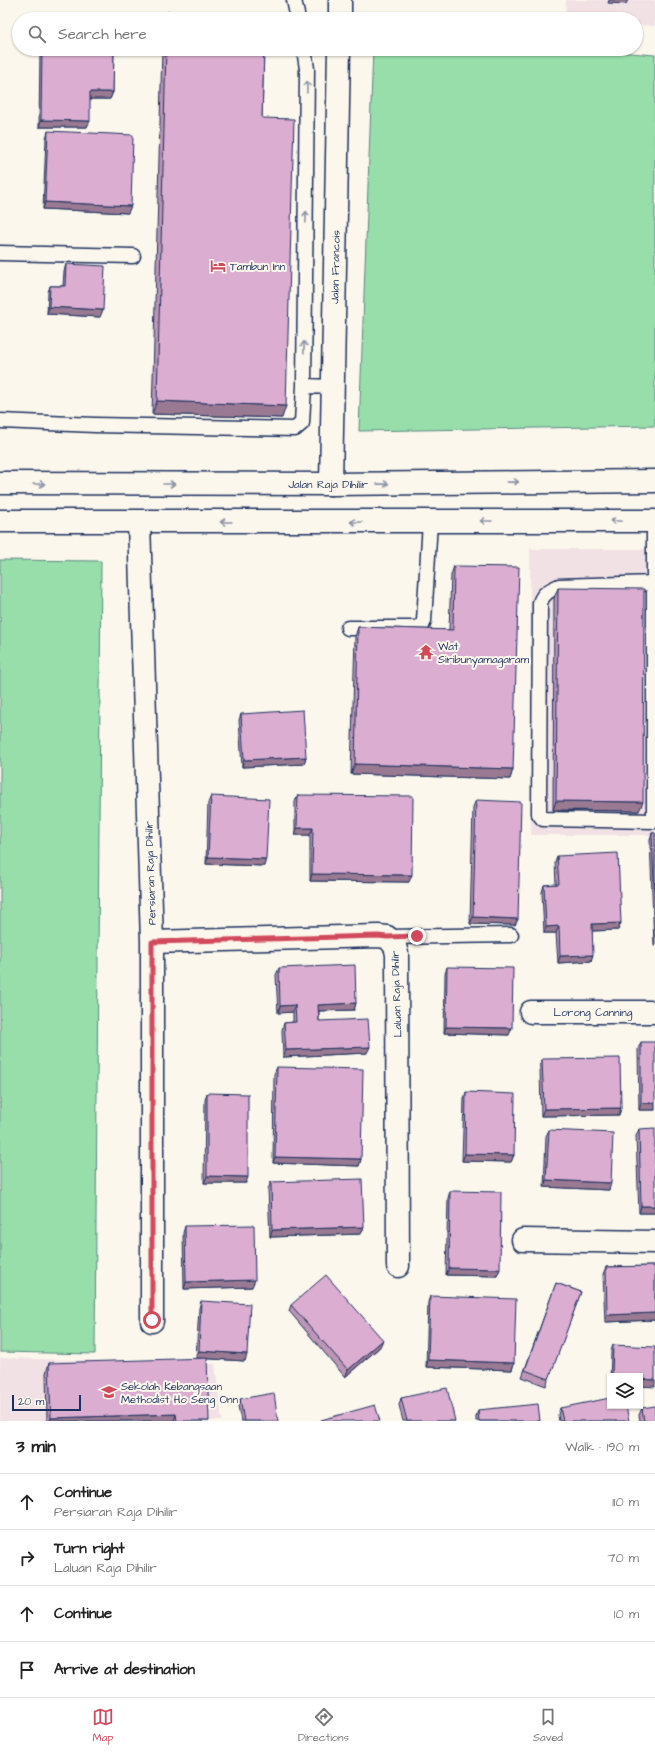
<!DOCTYPE html>
<html lang="en">
<head>
<meta charset="utf-8">
<style>
	body { margin:0; font-family:"Architects Daughter",sans-serif; background:#f6f6f6; color:#222 }
	.controls { position:absolute; right:12px; bottom:12px; display:grid; overflow:hidden; border-radius:0px; box-shadow:0 1px 3px #0004 }
	.controls button { width:36px; height:36px; display:grid; place-items:center; padding:0; border:0; border-bottom:1px solid #e0e0e0; background:#fff; color:#222; font:20px sans-serif }
	.scale { position:absolute; left:12px; bottom:10px; width:69px; box-sizing:border-box; padding-left:4px; border:2px solid #1b2f5e; border-top:0; font-size:11px; line-height:14px; white-space:nowrap; color:#1b2f5e; -webkit-text-stroke:3px #fbf7ec; paint-order:stroke }
	.stop { position:absolute; width:12px; height:12px; margin:-9px; border:3px solid #d1495b; border-radius:50%; background:#fff }
	.stop.end { background:#d1495b; border-color:#fff; box-shadow:0 1px 4px #0008 }
	.list { margin:0; padding:0; list-style:none }
	h2 { display:flex; justify-content:space-between; align-items:center; height:52px; margin:0; padding:0 16px; font-size:17px }
	h2 small { font-size:13px; font-weight:400; color:#767676 }
	.list li { display:grid; grid-template-columns:26px 1fr auto; gap:12px; align-items:center; box-sizing:border-box; height:56px; padding:0 16px; border-top:1px solid #e0e0e0 }
	.list b { display:block; font-size:15px; white-space:nowrap }
	.list p { margin:0; font-size:13px; white-space:nowrap; color:#767676 }
	.list em { font-size:13px; font-style:normal; color:#767676 }
	.icon { flex:none; width:22px; height:22px; fill:none; stroke:currentColor; stroke-width:2; stroke-linecap:round; stroke-linejoin:round }
	.map { position:relative; flex:none; width:655px; height:1421px; overflow:hidden }
	.search { position:absolute; background:#fff; box-shadow:0 1px 3px #0004; left:12px; right:12px; top:12px; height:44px; display:flex; align-items:center; gap:10px; box-sizing:border-box; padding:0 14px; border-radius:22px; color:#767676; font-size:15px }
	.sheet { height:276px; background:#fff }
	nav { display:flex; justify-content:space-around; align-items:center; box-sizing:border-box; height:56px; border-top:1px solid #e0e0e0; background:#fff; font-size:11px; color:#767676 }
	nav a { display:grid; justify-items:center; gap:2px }
	nav .on { color:#d1495b }
	.map>svg:first-child { display:block }
	.built { fill:#f1e1e4 }
	.green { fill:#98deaa; stroke:#5a8684 }
	.lines { fill:none; stroke-linecap:round; stroke-linejoin:round }
	.lane-casing { stroke:#1b2f5e; stroke-width:17 }
	.street-casing { stroke:#1b2f5e; stroke-width:25 }
	.primary-casing { stroke:#1b2f5e; stroke-width:25 }
	.lane { stroke:#fbf7ec; stroke-width:14 }
	.street { stroke:#fbf7ec; stroke-width:22 }
	.primary { stroke:#fbf7ec; stroke-width:22 }
	.wall { fill:#bc96b4; stroke:#1b2f5e }
	.shaded-wall { fill:#997a92; stroke:#1b2f5e }
	.building { fill:#dbaed1; stroke:#1b2f5e }
	.oneway { stroke:#8b93a5 }
	.route { stroke:#d1495b; stroke-width:5 }
	.labels { text-anchor:middle; stroke-width:4; stroke-linejoin:round; paint-order:stroke }
	.poi-label { font-size:11px; fill:#1b2f5e; stroke:#fbf7ec; text-anchor:start }
	.street-label { font-size:11px; fill:#1b2f5e; stroke:#fbf7ec }
</style>
</head>
<body>
<div class="map">
<svg width="655" height="1421" viewBox="0 0 655 1421">
	<rect width="100%" height="100%" fill="#fbf7ec"/>
	<filter id="ink" filterUnits="userSpaceOnUse"><feTurbulence type="fractalNoise" baseFrequency=".025" numOctaves="2"/><feDisplacementMap in="SourceGraphic" scale="8" xChannelSelector="R" yChannelSelector="G"/><feConvolveMatrix kernelMatrix="1 2 1 2 8 2 1 2 1" color-interpolation-filters="sRGB"/></filter>
	<g filter="url(#ink)">
		<!-- built -->
		<path class="built" d="M566 0H655V26L636 25V19H565Z
			M530 549H655V835H531Z
			M0 1358 215 1364 222 1421H0Z"/>
		<!-- green -->
		<path class="green" d="M373 49H580L655 55V426L359 431Z
			M0 560 101 561 95 1354 0 1352Z"/>
		<g class="lines">
			<!-- lane casing -->
			<g class="lane-casing">
				<path id="lane" d="M294 0 298 19
					M0 253 133 256
					M304 386 307 69 304 49
					M0 421 95 425 295 429 302 423 304 386 333 387
					M655 583 559 586C550 590 543 593 540 603L539 814 543 819 655 821
					M348 628H416L422 626 424 621 430 522
					M654 821V521
					M387 937 511 935"/>
			</g>
			<!-- street casing -->
			<g class="street-casing">
				<path id="street" d="M340 19V0
					M331 484 339 49
					M139 522 152 942V1321
					M152 942 378 936 387 937 395 946 397 954 398 1266
					M531 1012H655
					M523 1240 655 1242"/>
			</g>
			<!-- primary casing -->
			<g class="primary-casing">
				<path id="primary" d="M0 483 331 484 655 481
					M0 521H655"/>
			</g>
			<!-- lane -->
			<use href="#lane" class="lane"/>
			<!-- street -->
			<use href="#street" class="street"/>
			<!-- primary -->
			<use href="#primary" class="primary"/>
		</g>
		<!-- wall -->
		<path class="wall" d="M167 12 265 19H165Z
			M40 49H114L113 92 110 99H90L87 127H39Z
			M162 49H264L262 118 282 418 152 414Z
			M48 131 128 213 43 209 46 138Z
			M66 264 100 317 47 314 48 292 50 286H63L64 271Z
			M454 566 513 769 510 779 351 774 355 637 358 627 449 630 451 575Z
			M558 588 639 811 553 810 554 598Z
			M241 714 306 757 304 764 242 767 239 720Z
			M298 795 409 882 310 881V835H295V802Z
			M211 796 264 866 206 864 208 803Z
			M476 800 518 919 515 925 470 924 473 807Z
			M652 833H655V946H654L650 840Z
			M557 856 621 923 618 930 592 931 591 961 558 963 556 933H544L542 892 544 885 556 884 555 863Z
			M447 967 509 1035 444 1033 445 974Z
			M279 968 356 1003 354 1010 319 1011V1021L367 1053 283 1057 282 1030 284 1023 293 1022V1012L278 1013 276 975Z
			M641 1042 655 1110H639L638 1049Z
			M542 1059 621 1108 619 1115 541 1116 540 1066Z
			M277 1067 361 1159 359 1166 273 1163 274 1074Z
			M466 1092 514 1155 511 1162 462 1161 464 1099Z
			M207 1093 246 1183H204L205 1100Z
			M639 1129 655 1213H639L636 1136Z
			M549 1130 609 1190 544 1187 546 1136Z
			M271 1182 364 1227 361 1234 270 1237 268 1189Z
			M450 1191 500 1269 497 1276 446 1275 448 1198Z
			M185 1226 252 1287 184 1289 183 1233Z
			M655 1266V1320L605 1322 603 1274 606 1267Z
			M556 1283 581 1292 546 1386 522 1377Z
			M430 1296 514 1363 512 1370 426 1367 428 1302Z
			M201 1301 247 1354 245 1361 196 1358 199 1308Z
			M291 1305 380 1347 345 1377 289 1311Z
			M613 1345 640 1376H610V1384L611 1351Z
			M49 1363 209 1421H47L46 1373Z
			M401 1398 455 1421H403L399 1405Z
			M240 1399 278 1421H241L238 1406Z
			M560 1408 629 1421H559L558 1415Z
			M642 1408 655 1421H640L639 1415Z
			M478 1410 540 1421H476V1417Z"/>
		<!-- shaded-wall -->
		<path class="shaded-wall" d="M609 0H628L626 4 608 3Z
			M90 92H113L110 99H88Z
			M41 120 90 121 87 127H39Z
			M45 202 131 206 128 213 43 209Z
			M49 307 103 310 100 317 47 314Z
			M157 401 286 406 282 418 152 414Z
			M306 757 304 764 242 767 244 760Z
			M355 764 513 769 510 779 351 774Z
			M556 801 643 802 639 811 553 810Z
			M297 828H313L310 835H295Z
			M208 857 266 859 264 866 206 864Z
			M312 874 412 875 409 882 310 881Z
			M473 917 518 919 515 925 470 924Z
			M621 923 618 930 589 931 592 924Z
			M559 926 556 933H544L546 927Z
			M593 955 591 961 558 963 560 956Z
			M356 1003 354 1010 316 1011 318 1005Z
			M295 1005 293 1012 278 1013 280 1006Z
			M446 1027 512 1028 509 1035 444 1033Z
			M370 1047 367 1053 283 1057 286 1050Z
			M641 1103H655V1110H639Z
			M621 1108 619 1115 541 1116 544 1109Z
			M465 1154 514 1155 511 1162 462 1161Z
			M275 1157 361 1159 359 1166 273 1163Z
			M207 1176 248 1177 246 1183H204Z
			M546 1180 611 1183 609 1190 544 1187Z
			M641 1206H655V1213H639Z
			M364 1227 361 1234 270 1237 272 1230Z
			M449 1268 500 1269 497 1276 446 1275Z
			M255 1280 252 1287 184 1289 186 1282Z
			M655 1313V1320L605 1322 607 1315Z
			M383 1340 380 1347 345 1377 348 1370Z
			M199 1351 247 1354 245 1361 196 1358Z
			M428 1360 514 1363 512 1370 426 1367Z
			M640 1379 655 1380V1387L640 1386Z
			M176 1414 174 1421H50L51 1418Z"/>
		<!-- building -->
		<path class="building" d="M167 12 265 15V19H167Z
			M42 49H114L113 92H90V121L41 120Z
			M166 49H264L262 118 294 119 286 406 157 401Z
			M48 131 133 135 131 206 45 202Z
			M66 264 105 266 103 310 49 307 50 286H65Z
			M454 566 519 567 513 769 355 764 358 627 453 630Z
			M558 588 644 589 643 802 556 801Z
			M303 710 306 757 244 760 241 714Z
			M298 795 413 796 412 875 312 874 313 828H297Z
			M211 796 269 799 266 859 208 857Z
			M476 800 521 802 518 919 473 917Z
			M652 833H655V911Z
			M618 853 621 923 592 924 593 955 560 956 559 926 546 927 544 885 559 884 557 856Z
			M355 965 356 1003 318 1005 319 1021 368 1019 370 1047 286 1050 284 1023 296 1022 295 1005 280 1006 279 968Z
			M447 967 513 968 512 1028 446 1027Z
			M641 1042H655V1103H641Z
			M620 1058 621 1108 544 1109 542 1059Z
			M277 1067 363 1069 361 1159 275 1157Z
			M466 1092 515 1094 514 1155 465 1154Z
			M207 1093 248 1094V1177L207 1176Z
			M655 1128V1206H641L639 1129Z
			M549 1130 613 1133 611 1183 546 1180Z
			M362 1179 364 1227 272 1230 271 1182Z
			M450 1191 501 1192 500 1269 449 1268Z
			M254 1225 255 1280 186 1282 185 1226Z
			M655 1266V1313L607 1315 606 1267Z
			M326 1275 383 1340 348 1370 291 1305Z
			M556 1283 581 1292 549 1379 525 1370Z
			M430 1296 516 1299 514 1363 428 1360Z
			M201 1301 250 1304 247 1354 199 1351Z
			M613 1345 655 1347V1380L640 1379V1376H612Z
			M207 1358 209 1421H177L176 1414 51 1418 49 1363Z
			M447 1388 455 1421H407L401 1398Z
			M274 1393 278 1421H244L240 1399Z
			M610 1398V1406H626L629 1421H563L560 1408Z
			M538 1404 540 1421H479L478 1410Z
			M375 1405 380 1421H321V1420Z
			M655 1406V1421H644L642 1408Z"/>
		<!-- one-way arrows -->
		<defs><path id="oneway-shaft" d="M-6 0H5M1.5-3L5.5 0L1.5 3" fill="none" stroke-width="1.6" stroke-linecap="round" stroke-linejoin="round"/></defs>
		<g class="oneway">
			<use href="#oneway-shaft" transform="translate(307 87) rotate(-89)"/>
			<use href="#oneway-shaft" transform="translate(306 217) rotate(-89)"/>
			<use href="#oneway-shaft" transform="translate(304 347) rotate(-89)"/>
			<use href="#oneway-shaft" transform="translate(513 482) rotate(-1)"/>
			<use href="#oneway-shaft" transform="translate(39 484)"/>
			<use href="#oneway-shaft" transform="translate(169 484)"/>
			<use href="#oneway-shaft" transform="translate(383 484) rotate(-1)"/>
			<use href="#oneway-shaft" transform="translate(486 521) rotate(180)"/>
			<use href="#oneway-shaft" transform="translate(616 521) rotate(180)"/>
			<use href="#oneway-shaft" transform="translate(226 522) rotate(180)"/>
			<use href="#oneway-shaft" transform="translate(356 522) rotate(180)"/>
		</g>
	</g>
	<g class="lines" filter="url(#ink)">
		<!-- route -->
		<path class="route" d="M152 1320V942L378 936 387 937 417 936"/>
	</g>
	<!-- icons -->
	<defs>
		<g id="hotel-bare" transform="scale(1.2)"><path d="M-6-4.5h1.5V1H6V5H4.5V3h-9V5H-6ZM-4 0a1.8 1.8 0 1 1 3.6 0ZM.5 0V-2.5h3Q6-2.5 6 0Z" fill="#d1495b" stroke="#fbf7ec" stroke-width="2.5" paint-order="stroke"/></g>
		<g id="temple-bare" transform="scale(1.2)"><path d="M0-6L5-2H3V0L6.5 2.5H4V6H1.5V3h-3V6H-4V2.5H-6.5L-3 0V-2H-5Z" fill="#d1495b" stroke="#fbf7ec" stroke-width="2.5" paint-order="stroke"/></g>
		<g id="school-bare" transform="scale(1.2)"><path d="M0-5L7-2L0 1L-7-2ZM-4 1L0 2.5L4 1V4Q0 6-4 4Z" fill="#d1495b" stroke="#fbf7ec" stroke-width="2.5" paint-order="stroke"/></g>
	</defs>
	<g fill-rule="evenodd">
		<use href="#hotel-bare" x="218" y="266"/>
		<use href="#temple-bare" x="426" y="652"/>
		<use href="#school-bare" x="109" y="1392"/>
	</g>
	<g class="labels">
		<!-- poi labels -->
		<g class="poi-label">
			<text x="230" y="270">Tambun Inn</text>
			<text x="438" y="650">Wat<tspan x="438" dy="13">Siribunyamagaram</tspan></text>
			<text x="121" y="1390">Sekolah Kebangsaan<tspan x="121" dy="13">Methodist Ho Seng Onn</tspan></text>
		</g>
		<!-- street labels -->
		<g class="street-label">
			<text transform="translate(335 267) rotate(-89)" y="4">Jalan Francois</text>
			<text x="328" y="488">Jalan Raja Dihilir</text>
			<text transform="translate(150 873) rotate(-92)" y="4">Persiaran Raja Dihilir</text>
			<text transform="translate(396 994) rotate(-92)" y="4">Laluan Raja Dihilir</text>
			<text x="593" y="1016">Lorong Canning</text>
		</g>
	</g>
</svg>
<div class="controls">
<button><svg class="icon" aria-label="layers" viewBox="0 0 24 24"><path d="M12 4l9 5-9 5-9-5zM3 14l9 5 9-5"/></svg></button>
</div>
<div class="scale">20 m</div>
<div class="stop" style="left:152px;top:1320px"></div>
<div class="stop end" style="left:417px;top:936px"></div>
<div class="search"><svg class="icon" aria-label="search" viewBox="0 0 24 24"><circle cx="10" cy="10" r="6"/><path d="M15 15l6 6"/></svg>Search here</div>
</div>
<section class="sheet">
<h2>3 min<small>Walk · 190 m</small></h2>
<ul class="list">
<li><svg class="icon" aria-label="ahead" viewBox="0 0 24 24"><path d="M12 20V5M6 11l6-6 6 6"/></svg><div><b>Continue</b><p>Persiaran Raja Dihilir</p></div><em>110 m</em></li>
<li><svg class="icon" aria-label="right" viewBox="0 0 24 24"><path d="M7 20v-9h11M14 6l5 5-5 5"/></svg><div><b>Turn right</b><p>Laluan Raja Dihilir</p></div><em>70 m</em></li>
<li><svg class="icon" aria-label="ahead" viewBox="0 0 24 24"><path d="M12 20V5M6 11l6-6 6 6"/></svg><div><b>Continue</b></div><em>10 m</em></li>
<li><svg class="icon" aria-label="arrive" viewBox="0 0 24 24"><path d="M6 21V4h12l-3 4 3 4H6"/></svg><div><b>Arrive at destination</b></div></li>
</ul>
</section>
<nav>
<a class="on"><svg class="icon" aria-label="map" viewBox="0 0 24 24"><path d="M3 6l6-2 6 2 6-2v14l-6 2-6-2-6 2zM9 4v14M15 6v14"/></svg>Map</a>
<a><svg class="icon" aria-label="directions" viewBox="0 0 24 24"><path d="M12 3l9 9-9 9-9-9zM9 14v-3h6M13 9l2 2-2 2"/></svg>Directions</a>
<a><svg class="icon" aria-label="saved" viewBox="0 0 24 24"><path d="M7 4h10v16l-5-4-5 4z"/></svg>Saved</a>
</nav>
</body>
</html>
